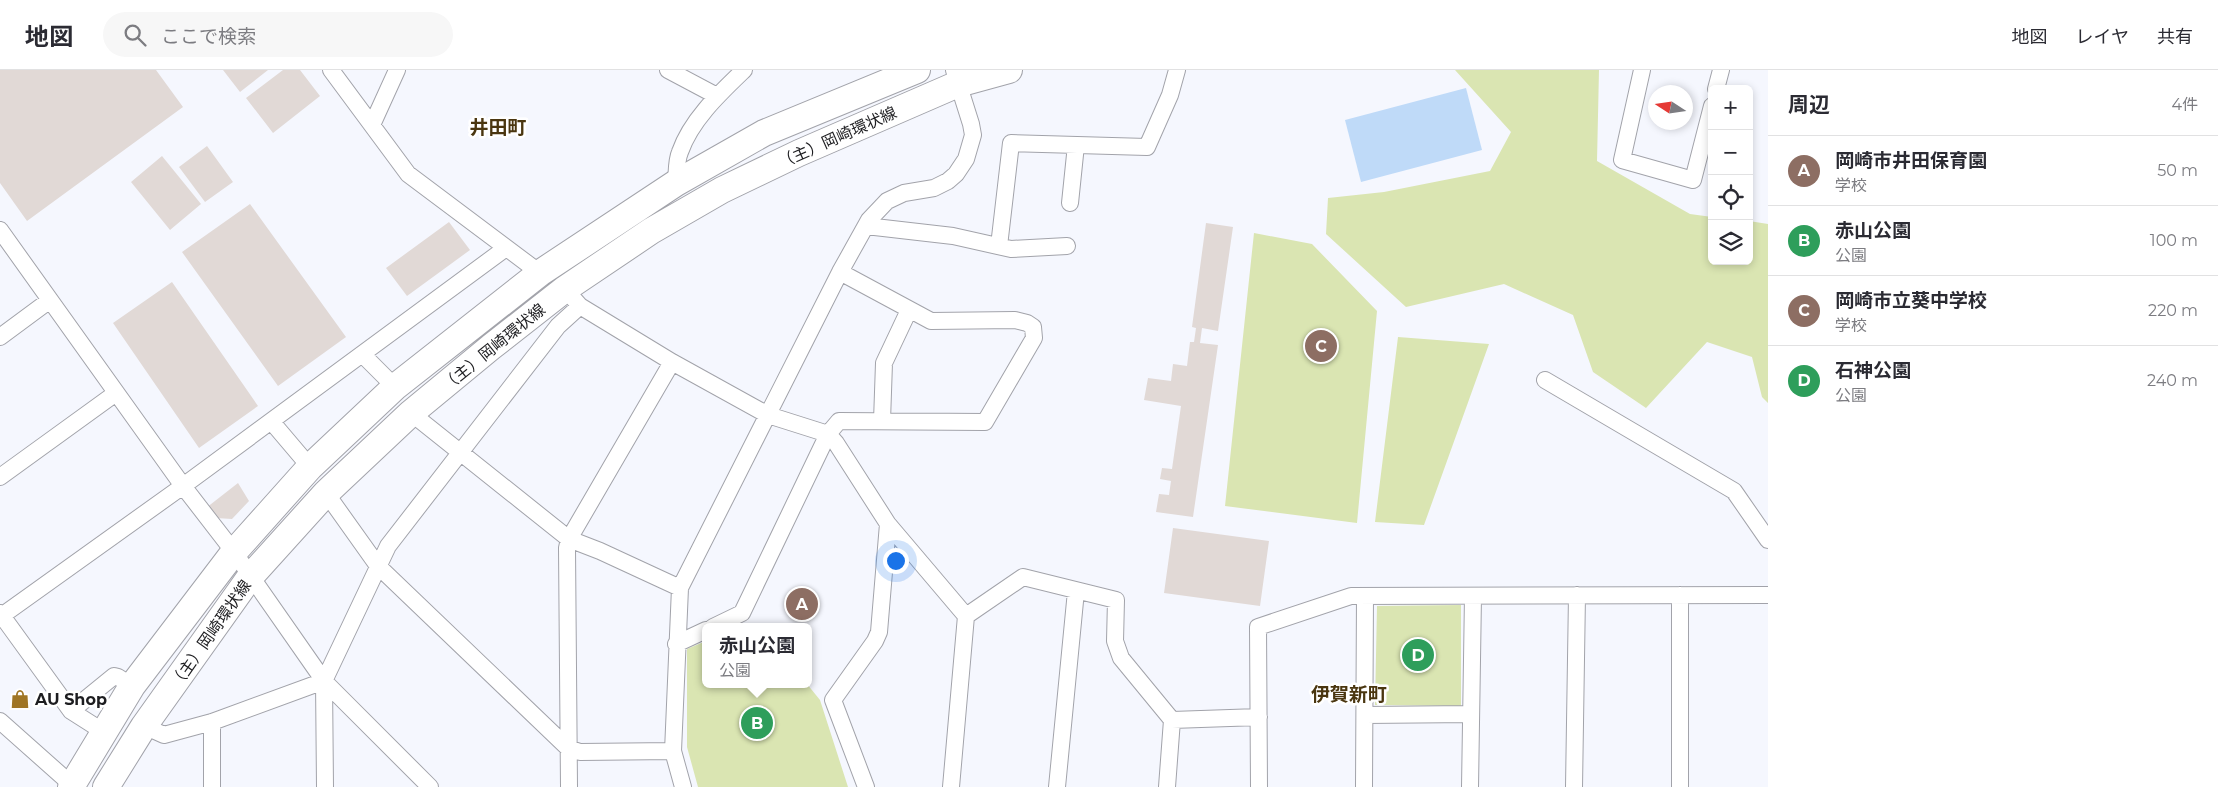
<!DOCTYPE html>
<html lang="ja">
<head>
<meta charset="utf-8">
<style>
	body { margin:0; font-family:Montserrat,"Noto Sans JP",sans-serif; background:#f7f7f7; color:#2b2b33 }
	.controls { position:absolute; right:15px; top:15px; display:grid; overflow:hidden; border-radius:8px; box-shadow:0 2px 8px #0003 }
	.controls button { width:45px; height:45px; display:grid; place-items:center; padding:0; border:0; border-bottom:1px solid #e1e1e2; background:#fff; color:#2b2b33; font:25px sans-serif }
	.compass { position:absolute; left:1648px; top:15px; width:45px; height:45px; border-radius:50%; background:#fff; box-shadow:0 2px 8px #0003; rotate:282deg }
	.you { position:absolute; left:895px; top:490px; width:18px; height:18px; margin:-12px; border:4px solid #fff; border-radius:50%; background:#1a73e8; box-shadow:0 0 0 8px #1a73e833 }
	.badge { display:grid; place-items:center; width:32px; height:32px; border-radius:50%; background:#a07625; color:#fff; font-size:16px; font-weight:700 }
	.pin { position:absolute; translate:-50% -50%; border:2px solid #fff; box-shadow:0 1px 5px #0006 }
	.popup { position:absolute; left:702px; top:553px; width:110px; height:65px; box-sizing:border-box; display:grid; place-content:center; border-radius:8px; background:#fff; filter:drop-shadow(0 1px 4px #0005); font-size:16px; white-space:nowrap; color:#7c7c81 }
	.popup b { font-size:19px; color:#2b2b33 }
	.popup::after { content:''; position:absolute; left:50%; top:100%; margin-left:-10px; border:10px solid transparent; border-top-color:#fff }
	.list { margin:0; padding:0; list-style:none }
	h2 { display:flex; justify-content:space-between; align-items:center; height:65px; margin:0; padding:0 20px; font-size:21px }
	h2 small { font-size:16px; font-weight:400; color:#7c7c81 }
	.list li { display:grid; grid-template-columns:32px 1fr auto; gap:15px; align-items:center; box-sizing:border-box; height:70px; padding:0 20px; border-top:1px solid #e1e1e2 }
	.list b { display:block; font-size:19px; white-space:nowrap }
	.list p { margin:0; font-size:16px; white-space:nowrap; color:#7c7c81 }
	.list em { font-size:16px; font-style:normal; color:#7c7c81 }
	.icon { flex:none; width:28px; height:28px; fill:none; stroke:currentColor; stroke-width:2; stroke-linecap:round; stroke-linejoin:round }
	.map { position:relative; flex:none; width:1768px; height:717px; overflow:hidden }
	header { display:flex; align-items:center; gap:30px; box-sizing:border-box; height:70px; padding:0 25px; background:#fff; border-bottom:1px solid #e1e1e2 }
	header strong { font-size:24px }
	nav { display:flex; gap:28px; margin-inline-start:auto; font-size:18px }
	.search { width:350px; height:45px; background:#f7f7f7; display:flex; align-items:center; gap:12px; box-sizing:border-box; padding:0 18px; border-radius:28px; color:#7c7c81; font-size:19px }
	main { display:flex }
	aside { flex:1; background:#fff }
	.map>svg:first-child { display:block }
	.green { fill:#dae5b2 }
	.water { fill:#bfdaf8 }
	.building { fill:#e1d9d6 }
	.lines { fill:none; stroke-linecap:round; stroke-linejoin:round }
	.minor-casing { stroke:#a2a3aa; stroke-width:18 }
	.primary-casing { stroke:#a2a3aa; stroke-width:28 }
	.minor { stroke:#fff; stroke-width:16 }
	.primary { stroke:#fff; stroke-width:26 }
	.labels { text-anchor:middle; stroke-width:5; stroke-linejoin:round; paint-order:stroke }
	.street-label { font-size:16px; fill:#1d1d20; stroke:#fff }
	.poi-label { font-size:16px; font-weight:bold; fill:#1d1d20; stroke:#fff; text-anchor:start }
	.quarter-label { font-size:19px; font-weight:bold; fill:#4a3610; stroke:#fff }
</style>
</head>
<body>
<header>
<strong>地図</strong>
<div class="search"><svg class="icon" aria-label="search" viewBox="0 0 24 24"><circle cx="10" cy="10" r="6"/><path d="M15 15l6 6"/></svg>ここで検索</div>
<nav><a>地図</a><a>レイヤ</a><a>共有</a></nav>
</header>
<main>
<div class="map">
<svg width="1768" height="717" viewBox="0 0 1768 717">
	<rect width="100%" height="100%" fill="#f5f7fe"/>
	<!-- green -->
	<path class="green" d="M1455 0H1599L1597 91 1690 144 1712 147V191H1749V151L1768 154V333L1762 327 1752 287 1707 272 1646 338 1593 302 1573 245 1504 214 1406 237 1326 164 1328 128 1384 122 1490 101 1511 62Z
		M1254 163 1312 174 1377 241 1357 453 1225 436Z
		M1398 267 1489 274 1424 455 1375 452Z
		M1461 535V636L1375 635 1377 536Z
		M706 571V614H807L820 630 848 717H698L687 677V579Z"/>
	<!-- water -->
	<path class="water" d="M1466 18 1482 80 1361 112 1345 50Z"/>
	<!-- building -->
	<path class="building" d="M0 0H156L183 37 27 151 0 113Z
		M223 0H268L240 22Z
		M283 0H300L320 26 273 63 246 28Z
		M207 76 233 112 205 132 179 97Z
		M162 86 201 134 170 160 131 112Z
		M250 134 346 267 278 316 182 182Z
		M449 152 470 180 407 226 386 198Z
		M1206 153 1233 157 1218 261 1202 258 1200 273 1218 275 1193 447 1156 442 1159 424 1169 425 1171 411 1160 409 1162 398 1172 399 1181 336 1144 330 1148 308 1171 311 1173 294 1187 296 1190 272H1194L1196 258 1192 257Z
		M172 212 258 336 199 378 113 253Z
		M238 413 249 431 232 449 216 448 206 438Z
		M1173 458 1269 471 1260 536 1164 523Z"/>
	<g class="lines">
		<!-- minor casing -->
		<g class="minor-casing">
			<path id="minor" d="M331 0 408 104 540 203
				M668 0 717 26
				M1642 0 1622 90 1693 110 1712 36
				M1716 19 1721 0
				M372 55 397 0
				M676 113C677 103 676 91 680 82 691 50 720 23 744 0
				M1070 133 1076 75
				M866 156 953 166 1011 179 1067 176
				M0 160 183 416 234 482 324 611 430 717
				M999 176 1011 73 1147 77 1170 25 1177 0
				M565 219 580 236 672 292 768 345 828 364 836 373 888 454 966 546 951 717
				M0 267 50 230
				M362 284 395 317
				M1545 310 1734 421 1768 470
				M411 343 569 469 600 481 680 518
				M271 351 310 397
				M882 351 884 293 909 240
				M0 407 116 323
				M326 423 378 496 568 678 580 682 673 681
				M1680 525V717
				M0 543 71 641 104 662
				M966 546 1023 507 1116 530 1115 571 1121 588 1172 650 1167 717
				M0 547 183 416 506 178
				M713 557 742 543 828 364 839 351 985 352 1034 268 1033 257 1027 253 1015 250 931 251 840 202
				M676 574 706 560
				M71 641 114 606 118 607 132 616
				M1365 645 1471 644
				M1172 650 1259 647
				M0 651 72 715
				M212 652V717
				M144 656 164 665 212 652 324 611
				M325 717 324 611 388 476 558 256 580 236
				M569 717 567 478 569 469 672 292
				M683 717 673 681 680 518 840 202 869 150 887 131 904 123 934 118 948 111 956 104 966 89 973 65 971 54 954 0
				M866 717 833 630 875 571 879 562 888 454
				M1057 717 1076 521
				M1259 717 1258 557 1351 526 1768 525
				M1364 717 1365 526
				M1470 717 1473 526
				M1574 717 1577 525"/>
		</g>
		<!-- primary casing -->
		<g class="primary-casing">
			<path id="primary" d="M71 717 132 616 234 482 310 397 395 317 540 203 676 113 764 63 917 0
				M106 717 144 656 250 507 326 423 411 343 491 277 565 219 651 161 722 120 799 83 958 14 1009 0"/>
		</g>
		<!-- minor -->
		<use href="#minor" class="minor"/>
		<!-- primary -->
		<use href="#primary" class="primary"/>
	</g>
	<!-- icons -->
	<defs>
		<g id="shop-bare" transform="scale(1.5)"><path d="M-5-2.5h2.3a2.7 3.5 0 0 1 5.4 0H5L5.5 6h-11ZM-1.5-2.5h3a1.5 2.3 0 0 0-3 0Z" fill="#a07625" stroke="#fff" stroke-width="2.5" paint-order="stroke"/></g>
	</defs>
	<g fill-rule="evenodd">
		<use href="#shop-bare" x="20" y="629"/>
	</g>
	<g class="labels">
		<!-- street labels -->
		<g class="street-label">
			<text transform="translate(837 67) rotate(-24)" y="6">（主）岡崎環状線</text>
			<text transform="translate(493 277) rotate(-39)" y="6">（主）岡崎環状線</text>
			<text transform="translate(210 564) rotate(-55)" y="6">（主）岡崎環状線</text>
		</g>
		<!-- poi labels -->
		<g class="poi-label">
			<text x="35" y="635">AU Shop</text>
		</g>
		<!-- quarter labels -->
		<g class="quarter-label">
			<text x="498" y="64">井田町</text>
			<text x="1349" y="631">伊賀新町</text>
		</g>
	</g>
</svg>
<div class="controls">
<button>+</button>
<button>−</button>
<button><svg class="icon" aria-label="locate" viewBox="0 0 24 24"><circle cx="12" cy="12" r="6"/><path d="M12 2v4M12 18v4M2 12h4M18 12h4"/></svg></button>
<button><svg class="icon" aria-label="layers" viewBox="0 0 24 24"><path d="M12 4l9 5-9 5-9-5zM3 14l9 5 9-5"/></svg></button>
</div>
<svg class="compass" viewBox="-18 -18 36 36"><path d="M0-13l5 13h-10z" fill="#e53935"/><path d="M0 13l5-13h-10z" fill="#7c7c81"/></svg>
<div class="you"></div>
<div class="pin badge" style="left:802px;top:534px;background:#8d6e63">A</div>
<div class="pin badge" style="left:757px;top:653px;background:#2e9e5b">B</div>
<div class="popup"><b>赤山公園</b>公園</div>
<div class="pin badge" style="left:1321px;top:276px;background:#8d6e63">C</div>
<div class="pin badge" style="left:1418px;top:585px;background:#2e9e5b">D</div>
</div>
<aside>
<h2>周辺<small>4件</small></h2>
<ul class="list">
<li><span class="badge" style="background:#8d6e63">A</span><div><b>岡崎市井田保育園</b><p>学校</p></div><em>50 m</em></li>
<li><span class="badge" style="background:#2e9e5b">B</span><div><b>赤山公園</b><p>公園</p></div><em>100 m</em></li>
<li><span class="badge" style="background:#8d6e63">C</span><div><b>岡崎市立葵中学校</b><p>学校</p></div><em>220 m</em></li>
<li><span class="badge" style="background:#2e9e5b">D</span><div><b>石神公園</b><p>公園</p></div><em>240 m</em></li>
</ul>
</aside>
</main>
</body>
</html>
